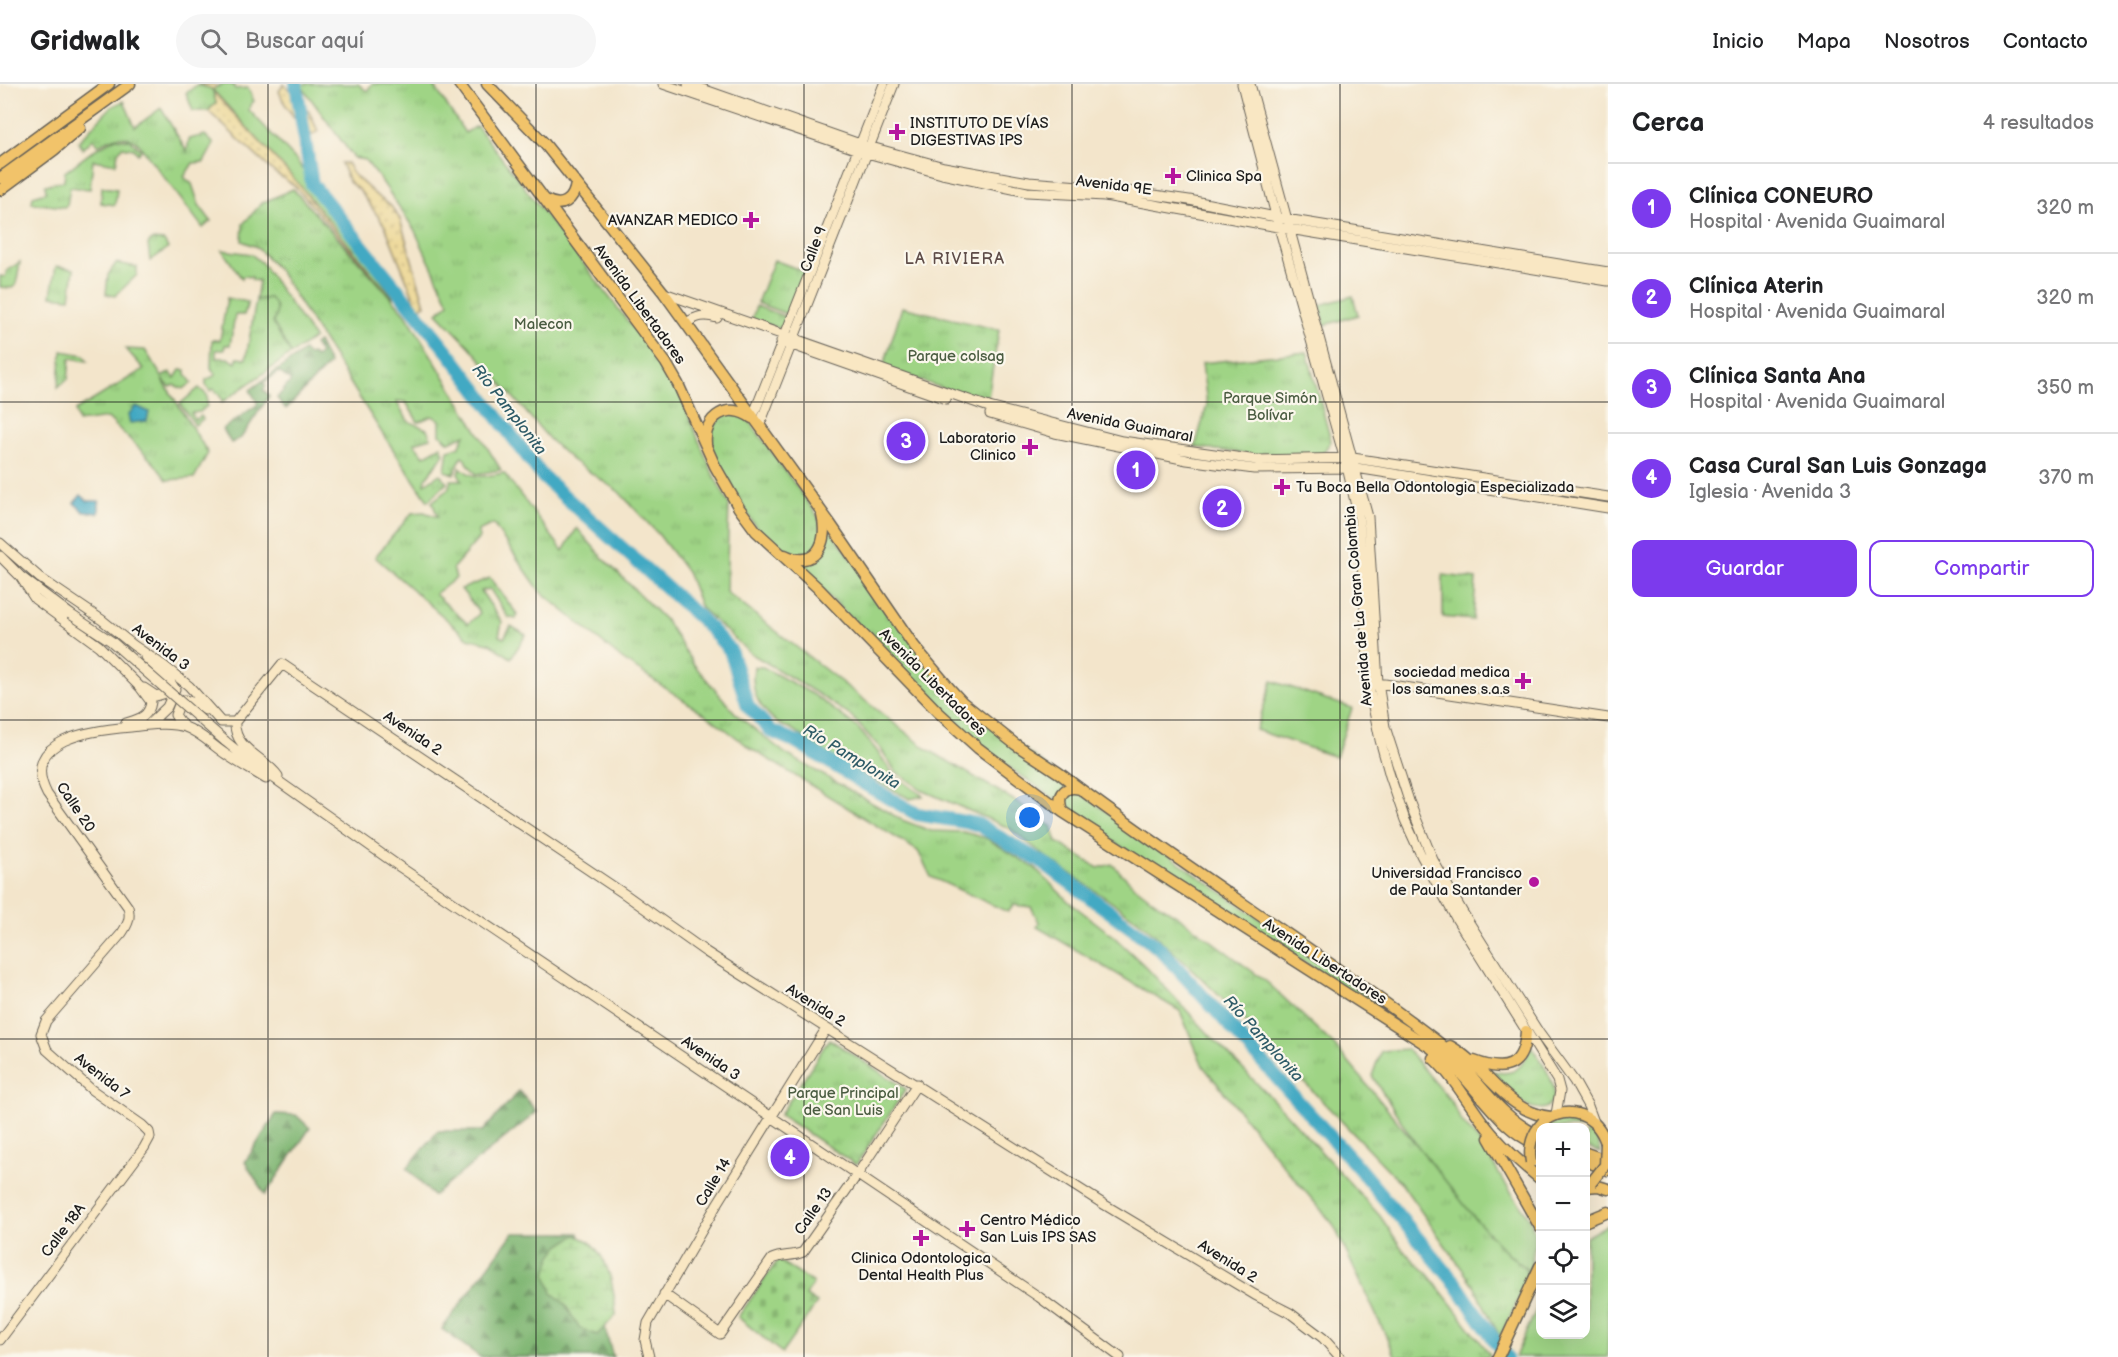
<!DOCTYPE html>
<html lang="es">
<head>
<meta charset="utf-8">
<style>
	body { margin:0; font-family:"Balsamiq Sans",sans-serif; background:#f6f6f6; color:#202124 }
	.controls { position:absolute; right:18px; bottom:18px; display:grid; overflow:hidden; border-radius:12px; box-shadow:0 6px 24px #0002 }
	.controls button { width:54px; height:54px; display:grid; place-items:center; padding:0; border:0; border-bottom:2px solid #e0e0e0; background:#fff; color:#202124; font:30px sans-serif }
	.you { position:absolute; left:1030px; top:734px; width:21px; height:21px; margin:-15px; border:4px solid #fff; border-radius:50%; background:#1a73e8; box-shadow:0 0 0 9px #1a73e833 }
	.badge { display:grid; place-items:center; width:39px; height:39px; border-radius:50%; background:#7c3aed; color:#fff; font-size:20px; font-weight:700 }
	.pin { position:absolute; translate:-50% -50%; border:3px solid #fff; box-shadow:0 2px 6px #0006 }
	.list { margin:0; padding:0; list-style:none }
	h2 { display:flex; justify-content:space-between; align-items:center; height:78px; margin:0; padding:0 24px; font-size:26px }
	h2 small { font-size:20px; font-weight:400; color:#757577 }
	.list li { display:grid; grid-template-columns:39px 1fr auto; gap:18px; align-items:center; box-sizing:border-box; height:90px; padding:0 24px; border-top:2px solid #e0e0e0 }
	.list b { display:block; font-size:22px; white-space:nowrap }
	.list p { margin:0; font-size:20px; white-space:nowrap; color:#757577 }
	.list em { font-size:20px; font-style:normal; color:#757577 }
	.actions { display:flex; gap:12px; padding:18px 24px }
	.actions a { flex:1; padding:14px 0; border:2px solid #7c3aed; border-radius:12px; text-align:center; font-size:21px; color:#7c3aed }
	.actions .main { background:#7c3aed; color:#fff }
	.icon { flex:none; width:33px; height:33px; fill:none; stroke:currentColor; stroke-width:2; stroke-linecap:round; stroke-linejoin:round }
	.map { position:relative; flex:none; width:1608px; height:1273px; overflow:hidden }
	header { display:flex; align-items:center; gap:36px; box-sizing:border-box; height:84px; padding:0 30px; background:#fff; border-bottom:2px solid #e0e0e0 }
	header strong { font-size:28px }
	nav { display:flex; gap:33px; margin-inline-start:auto; font-size:21px }
	.search { width:420px; height:54px; background:#f6f6f6; display:flex; align-items:center; gap:15px; box-sizing:border-box; padding:0 21px; border-radius:33px; color:#757577; font-size:22px }
	main { display:flex }
	aside { flex:1; background:#fff }
	.map>svg:first-child { display:block }
	.green { fill:#9fd485; stroke:#5e7850; stroke-width:1.5 }
	.forest { fill:url(#forest-firs); stroke:#4e6947; stroke-width:1.5 }
	.wetland { fill:url(#wetland-marsh); stroke:#5e7850; stroke-width:1.5 }
	.sand { fill:url(#sand-dots); stroke:#857b5d; stroke-width:1.5 }
	.cemetery { fill:url(#cemetery-stones); stroke:#5e7850; stroke-width:1.5 }
	.park { fill:url(#park-tufts); stroke:#5e7850; stroke-width:1.5 }
	.water { fill:#43a9c3; stroke:#306270; stroke-width:1.5 }
	.lines { fill:none; stroke-linecap:round; stroke-linejoin:round }
	.river { stroke:#43a9c3; stroke-width:14 }
	.secondary-casing { stroke:#676259; stroke-width:11 }
	.primary-casing { stroke:#676259; stroke-width:13 }
	.secondary { stroke:#f9e7c3; stroke-width:9 }
	.primary { stroke:#f1c36a; stroke-width:10 }
	.secondary-bridge-casing { stroke:#676259; stroke-width:11; stroke-linecap:butt }
	.primary-bridge-casing { stroke:#676259; stroke-width:13; stroke-linecap:butt }
	.secondary-bridge { stroke:#f9e7c3; stroke-width:9 }
	.primary-bridge { stroke:#f1c36a; stroke-width:10 }
	.grid { fill:none; stroke:#1c1c1c; stroke-width:1.5; stroke-opacity:0.55 }
	.poi-dot { fill:#b5179e; stroke:#fbf7ec; stroke-width:2 }
	.labels { text-anchor:middle; stroke-width:4.5; stroke-linejoin:round; paint-order:stroke }
	.poi-label { font-size:15px; fill:#1c1c1c; stroke:#fbf7ec; text-anchor:start }
	.street-label { font-size:15px; fill:#1c1c1c; stroke:#fbf7ec }
	.park-label { font-size:15px; fill:#4a5c41; stroke:#fbf7ec }
	.neighbourhood-label { font-size:16px; letter-spacing:1.5px; fill:#5e4c48; stroke:#fbf7ec }
	.water-label { font-size:16px; font-style:italic; fill:#2e5b67; stroke:#fbf7ec }
</style>
</head>
<body>
<header>
<strong>Gridwalk</strong>
<div class="search"><svg class="icon" aria-label="search" viewBox="0 0 24 24"><circle cx="10" cy="10" r="6"/><path d="M15 15l6 6"/></svg>Buscar aquí</div>
<nav><a>Inicio</a><a>Mapa</a><a>Nosotros</a><a>Contacto</a></nav>
</header>
<main>
<div class="map">
<svg width="1608" height="1273" viewBox="0 0 1608 1273">
	<defs>
		<pattern id="forest-firs" width="22" height="20" patternUnits="userSpaceOnUse" patternTransform="scale(1.5)"><rect width="22" height="20" fill="#7fb672"/><path d="M5 1l3.5 6h-7zM16 11l3.5 6h-7z" fill="#67935d"/></pattern>
		<pattern id="wetland-marsh" width="20" height="14" patternUnits="userSpaceOnUse" patternTransform="scale(1.5)"><rect width="20" height="14" fill="#9fd485"/><path d="M1 5h8M5 5V1M11 12h8M15 12V8" fill="none" stroke="#88b572"/></pattern>
		<pattern id="sand-dots" width="8" height="8" patternUnits="userSpaceOnUse" patternTransform="scale(1.5)"><rect width="8" height="8" fill="#eeda9e"/><path d="M2 2h.1M6 6h.1" fill="none" stroke="#ccba88" stroke-width="1.8" stroke-linecap="round"/></pattern>
		<pattern id="cemetery-stones" width="16" height="16" patternUnits="userSpaceOnUse" patternTransform="scale(1.5)"><rect width="16" height="16" fill="#9fd485"/><path d="M2 7V4a2 2 0 0 1 4 0v3zM10 15v-3a2 2 0 0 1 4 0v3z" fill="#88b572"/></pattern>
		<pattern id="park-tufts" width="24" height="20" patternUnits="userSpaceOnUse" patternTransform="scale(1.5)"><rect width="24" height="20" fill="#9fd485"/><path d="M3 7l-1-3M5 7V3M7 7l1-3M15 17l-1-3M17 17v-4M19 17l1-3" fill="none" stroke="#88b572"/></pattern>
	</defs>
	<rect width="100%" height="100%" fill="#fbf7ec"/>
	<filter id="ink" filterUnits="userSpaceOnUse"><feTurbulence type="fractalNoise" baseFrequency=".0167" numOctaves="2"/><feDisplacementMap in="SourceGraphic" scale="12" xChannelSelector="R" yChannelSelector="G"/><feConvolveMatrix kernelMatrix="1 2 1 2 8 2 1 2 1" color-interpolation-filters="sRGB"/></filter>
	<filter id="wash" filterUnits="userSpaceOnUse"><feTurbulence type="fractalNoise" baseFrequency=".008" numOctaves="4" result="noise"/><feDisplacementMap in="SourceGraphic" scale="24" xChannelSelector="R" yChannelSelector="G"/><feGaussianBlur stdDeviation="1.35" result="paint"/><feColorMatrix in="noise" values="0 0 0 0 0 0 0 0 0 0 0 0 0 0 0 0 0 1.4 0 .05"/><feComposite in="paint" operator="in"/></filter>
	<g filter="url(#wash)">
		<rect width="100%" height="100%" fill="#f3e5cb"/>
		<!-- green -->
		<path class="green" d="M223 0H233L235 5 248 4 254 17 250 21 249 26 297 77 393 213 392 214 296 97 212 5Z
			M222 166 251 170 262 179 314 254 291 270 273 239 270 214 256 216 259 197 252 196V193L243 192 242 195Z
			M1353 212 1358 231 1325 241 1320 221Z
			M754 583H763L814 611 857 643 877 667 893 690 923 712 910 715 842 679 790 644C780 642 777 639 770 632 755 617 751 605 754 583Z
			M1272 597 1352 624 1336 673 1256 646Z
			M1073 704 1344 894 1422 953 1065 727 1061 711Z
			M1407 965 1450 1016 1463 1039 1484 1063 1502 1095 1530 1135 1534 1147V1163L1529 1193 1527 1186 1456 1122 1372 992 1381 967Z
			M1566 1034C1587 1035 1599 1048 1600 1069L1586 1063V1044H1546L1558 1036Z
			M1605 1142H1608V1273H1515L1540 1217V1250H1586V1153Z"/>
		<!-- forest -->
		<path class="forest" d="M318 258 329 280 286 325 277 314 291 297 279 288 263 299 266 302 263 306 269 312 241 354 231 359 223 345 258 320 250 306 304 267 308 271 311 270 316 273 320 269 314 261Z
			M519 1007 537 1028 433 1112 407 1084 438 1047H483Z
			M276 1030 296 1031 310 1044 265 1111 245 1078Z
			M513 1149H579L613 1273H480L442 1245Z"/>
		<!-- wetland -->
		<path class="wetland" d="M576 1151C581 1154 589 1156 592 1160 611 1180 614 1206 616 1231L597 1251 579 1244 565 1220 552 1209 546 1190 551 1173 559 1162Z"/>
		<!-- sand -->
		<path class="sand" d="M197 0H214L216 3 212 6 296 97 392 214 295 102 275 89 208 27 216 19 212 5Z
			M284 0 308 26 318 47 312 51C297 38 286 26 279 7Z
			M341 79H347L353 90 376 111 391 122 400 135 425 221 418 224 385 142 360 107 349 98Z"/>
		<!-- cemetery -->
		<path class="cemetery" d="M778 1176 813 1199 806 1212 817 1219 782 1269 738 1233Z"/>
		<!-- park -->
		<path class="park" d="M300 0H358L367 7 372 0H433L465 49 477 42 674 297 713 390 729 420 726 508 927 665 1017 718 1052 743 1057 758 1098 784 1112 780 1133 801 1155 818 1178 832 1268 899 1335 962 1425 1071 1474 1133 1501 1163 1524 1183 1529 1193 1500 1253 1474 1202 1401 1099 1248 940 1194 887 1143 840 1045 772 1009 744 924 707 895 687 881 665 852 633 818 610 750 569 727 548 701 524 687 488 659 451 619 408 572 376 550 356 470 263 437 229 449 219 414 145 381 96 365 76 354 74Z
			M197 1 212 5 216 19 208 27H193L186 9Z
			M124 17 135 43 161 24 187 68 189 55 205 51 214 60 204 78 193 79 184 93 192 100 199 121 211 137 203 144 137 58C119 49 115 52 98 61L93 55 83 65 78 58 111 23Z
			M116 54 130 56 141 66 138 70 134 65 122 63 118 68 116 80 93 76 90 105 70 103 67 121 64 123 32 119 33 112 46 108 45 101 64 97 65 88 94 66Z
			M102 103 117 105 115 121 101 119Z
			M293 105 406 230 501 386 476 390 462 372 454 390 445 387 448 366 459 363 465 351 449 358 440 350V336L432 332 418 338 406 318 396 317 408 337 427 345 431 354 414 359 424 372 441 362 444 370 426 394 425 400 440 390 447 399 428 417 382 349 280 188 257 163 242 157 243 140 262 119Z
			M152 156 164 157 168 164 150 177 148 160Z
			M774 176 808 189 792 232 757 219Z
			M20 178 16 201 12 204 0 203V192L5 193 7 187Z
			M116 179 137 183V191L115 212 106 210 108 191Z
			M56 182 74 185 70 214 51 212Z
			M227 214 248 218 244 231H235L230 261H225L224 266H216V274H228L236 279 237 274 246 275 256 216 270 214C277 221 278 230 273 239L291 270 221 319 223 316 214 305 210 307 206 301V296L216 291 211 284 212 256H220Z
			M756 222 791 235 786 247 752 235Z
			M902 223 999 246 987 319 883 284Z
			M126 265 145 266 162 293 170 288 175 294 180 286H186V290L192 299 183 305 174 301 170 303 162 295 208 369 194 394 167 396 154 379 108 334 78 338 75 327 144 285Z
			M62 267 84 271 88 277 70 274 68 295 58 303Z
			M1307 268 1331 357 1321 372H1261L1195 363 1207 321 1202 279Z
			M199 304 207 311V322L200 328 191 329 195 336 201 332 203 335 195 341 180 320Z
			M732 330 747 334 817 431C825 452 823 454 808 471L784 468 755 442 712 370 709 349 722 332Z
			M460 383C475 397 485 392 504 389L563 467 577 444 602 473 666 537 695 582 737 631 786 670 902 736 931 747 963 748 986 754 1035 784 1068 817 1112 851 1145 882 1222 964 1283 1026 1380 1132 1403 1166 1427 1189 1490 1270 1488 1273H1396L1333 1140 1282 1080 1203 982 1180 927 1037 843 1039 838 1031 823 1014 821 1008 828 931 793 918 767 753 666 712 635 622 575 540 507 493 440 478 447 479 454 453 484 456 494 435 510 468 540 480 529 461 505 490 494 517 530 516 535 508 533 490 505 481 507 502 538 499 552 504 554 511 542 526 551 511 574 489 559 468 554 375 473 412 429 424 428 438 433 432 418 448 405 451 396H462L458 389Z
			M828 443 961 619 1073 701 1058 717 980 663 792 476H807Z
			M1443 491 1476 495 1473 536 1443 533Z
			M829 955 906 1005 856 1081 780 1031Z
			M1531 962C1539 975 1569 1011 1545 1024 1540 1026 1528 1023 1523 1020 1509 1011 1496 996 1484 985 1511 994 1522 988 1531 962Z"/>
		<!-- water -->
		<path class="water" d="M136 322 149 328 147 337 130 339 128 331Z
			M81 411 88 417H99V429L84 428 74 419Z"/>
		<g class="lines">
			<!-- river -->
			<path class="river" d="M296 0 312 100 448 268 543 393 700 534 730 566 748 622 771 647 797 658 873 705 917 730 977 740 1045 780 1160 865 1356 1081 1456 1200 1506 1273"/>
		</g>
	</g>
	<g filter="url(#ink)">
		<g class="lines">
			<!-- secondary casing -->
			<g class="secondary-casing">
				<path id="secondary" d="M663 0 867 69 942 90 1027 108 1105 112 1289 145 1608 197
					M688 0 860 60 944 83 1029 98 1105 104 1189 116 1286 135 1608 188
					M1242 0 1279 143 1347 383 1359 435 1370 608 1380 656 1390 692 1405 736 1421 771 1456 834 1557 996 1560 1007 1556 1030
					M1250 0 1368 433 1378 599 1385 643 1409 717 1433 776 1463 829 1539 949 1574 997 1588 1022 1594 1038
					M664 209 989 323 1122 357 1257 376 1353 374 1608 413
					M686 239C697 232 704 230 717 234
					M781 257 946 315
					M990 330 1055 349 1187 376 1254 385 1356 384 1608 424
					M753 332 884 0
					M760 340 894 0
					M0 459 40 494 102 536 133 561 164 582 189 602 221 638H235
					M0 472 20 492 70 530
					M20 492 35 515 99 562 140 603 151 618C149 633 139 635 126 639
					M145 573 169 596 175 605 167 623 148 641
					M1378 599 1608 634
					M144 604 156 612C163 610 170 609 170 601
					M235 638 282 580 626 811 706 868 1105 1121 1255 1211 1290 1229 1323 1254 1340 1273
					M235 638C233 665 265 673 278 692
					M183 642 175 631 179 621 185 616 192 618 205 626
					M225 657 247 675 400 783 1039 1213 1120 1273
					M664 1210 720 1250 772 1175C782 1170 793 1173 803 1168L857 1091 917 1000
					M0 1256 144 1064 150 1053 149 1048 142 1041 92 1006 47 966 41 950 46 937 122 849C128 840 131 834 128 823L47 710C18 654 94 646 131 643 148 641 168 638 185 643 200 648 214 663 227 671 240 680 253 687 266 695
					M649 1273 645 1256 648 1239 716 1122 826 945"/>
			</g>
			<!-- primary casing -->
			<g class="primary-casing">
				<path id="primary" d="M459 0 666 279 678 300 715 382 739 424 756 447 819 505 938 628 978 664 1063 728 1430 963C1441 972 1452 981 1462 991 1487 1018 1504 1047 1540 1062
					M487 0 544 59 664 209 829 438 914 562 950 605 962 618 1015 660 1059 689C1181 782 1312 862 1434 955 1473 984 1494 1032 1540 1052
					M0 80 109 0
					M0 94 130 0
					M0 106 54 66 80 44
					M546 116C562 125 574 117 576 99
					M706 360C703 332 729 317 752 334
					M785 471C816 486 829 458 822 431
					M1063 728C1056 714 1063 700 1080 705
					M1450 962C1487 983 1505 1028 1551 1033
					M1433 974C1453 992 1466 1016 1482 1037 1498 1059 1518 1077 1539 1094
					M1474 977C1505 989 1524 984 1526 947
					M1545 1037C1569 1020 1597 1031 1606 1059
					M1489 1054 1540 1143
					M1586 1069 1608 1077
					M1586 1077 1608 1086
					M1586 1103 1598 1102 1608 1105
					M1586 1137 1608 1128
					M1498 1273 1540 1182"/>
			</g>
			<!-- secondary -->
			<use href="#secondary" class="secondary"/>
			<!-- primary -->
			<use href="#primary" class="primary"/>
			<!-- secondary-bridge casing -->
			<g class="secondary-bridge-casing">
				<path id="secondary-bridge" d="M70 530 111 557 225 657"/>
			</g>
			<!-- primary-bridge casing -->
			<g class="primary-bridge-casing">
				<path id="primary-bridge" d="M1531 1078C1528 1062 1532 1050 1543 1038
					M1591 1099 1605 1081 1606 1059"/>
			</g>
			<!-- secondary-bridge -->
			<use href="#secondary-bridge" class="secondary-bridge"/>
			<!-- primary-bridge -->
			<use href="#primary-bridge" class="primary-bridge"/>
		</g>
	</g>
	<!-- grid -->
	<path class="grid" d="M268 0V1273M536 0V1273M804 0V1273M1072 0V1273M1340 0V1273M0 318H1608M0 636H1608M0 955H1608"/>
	<!-- markers -->
	<g class="poi-dot">
		<path d="M894 39h6v6h6v6h-6v6h-6v-6h-6v-6h6z"/>
		<path d="M1170 83h6v6h6v6h-6v6h-6v-6h-6v-6h6z"/>
		<path d="M748 127h6v6h6v6h-6v6h-6v-6h-6v-6h6z"/>
		<path d="M1027 354h6v6h6v6h-6v6h-6v-6h-6v-6h6z"/>
		<path d="M1279 394h6v6h6v6h-6v6h-6v-6h-6v-6h6z"/>
		<path d="M1520 588h6v6h6v6h-6v6h-6v-6h-6v-6h6z"/>
		<circle cx="1534" cy="798" r="6"/>
		<path d="M964 1136h6v6h6v6h-6v6h-6v-6h-6v-6h6z"/>
		<path d="M918 1145h6v6h6v6h-6v6h-6v-6h-6v-6h6z"/>
	</g>
	<g class="labels">
		<!-- poi labels -->
		<g class="poi-label">
			<text x="910" y="44">INSTITUTO DE VÍAS<tspan x="910" dy="17">DIGESTIVAS IPS</tspan></text>
			<text x="1186" y="97">Clinica Spa</text>
			<text x="738" y="141" text-anchor="end">AVANZAR MEDICO</text>
			<text x="1016" y="359" text-anchor="end">Laboratorio<tspan x="1016" dy="17">Clinico</tspan></text>
			<text x="1296" y="408">Tu Boca Bella Odontologia Especializada</text>
			<text x="1510" y="593" text-anchor="end">sociedad medica<tspan x="1510" dy="17">los samanes s.a.s</tspan></text>
			<text x="1522" y="794" text-anchor="end">Universidad Francisco<tspan x="1522" dy="17">de Paula Santander</tspan></text>
			<text x="980" y="1141">Centro Médico<tspan x="980" dy="17">San Luis IPS SAS</tspan></text>
			<text x="921" y="1179" text-anchor="middle">Clinica Odontologica<tspan x="921" dy="17">Dental Health Plus</tspan></text>
		</g>
		<!-- street labels -->
		<g class="street-label">
			<text transform="translate(1114 101) rotate(7)" y="5">Avenida 9E</text>
			<text transform="translate(813 165) rotate(-69)" y="5">Calle 9</text>
			<text transform="translate(640 220) rotate(54)" y="5">Avenida Libertadores</text>
			<text transform="translate(1130 341) rotate(11)" y="5">Avenida Guaimaral</text>
			<text transform="translate(1358 522) rotate(-95)" y="5">Avenida de La Gran Colombia</text>
			<text transform="translate(161 563) rotate(37)" y="5">Avenida 3</text>
			<text transform="translate(933 598) rotate(45)" y="5">Avenida Libertadores</text>
			<text transform="translate(413 649) rotate(34)" y="5">Avenida 2</text>
			<text transform="translate(76 723) rotate(56)" y="5">Calle 20</text>
			<text transform="translate(1325 877) rotate(33)" y="5">Avenida Libertadores</text>
			<text transform="translate(816 921) rotate(32)" y="5">Avenida 2</text>
			<text transform="translate(711 974) rotate(34)" y="5">Avenida 3</text>
			<text transform="translate(102 992) rotate(38)" y="5">Avenida 7</text>
			<text transform="translate(713 1098) rotate(-59)" y="5">Calle 14</text>
			<text transform="translate(813 1127) rotate(-55)" y="5">Calle 13</text>
			<text transform="translate(63 1146) rotate(-53)" y="5">Calle 18A</text>
			<text transform="translate(1228 1177) rotate(32)" y="5">Avenida 2</text>
		</g>
		<!-- park labels -->
		<g class="park-label">
			<text x="543" y="245">Malecon</text>
			<text x="956" y="277">Parque colsag</text>
			<text x="1270" y="319">Parque Simón<tspan x="1270" dy="17">Bolívar</tspan></text>
			<text x="843" y="1014">Parque Principal<tspan x="843" dy="17">de San Luis</tspan></text>
		</g>
		<!-- neighbourhood labels -->
		<g class="neighbourhood-label">
			<text x="955" y="180">LA RIVIERA</text>
		</g>
		<!-- water labels -->
		<g class="water-label">
			<text transform="translate(510 325) rotate(52)" y="6">Río Pamplonita</text>
			<text transform="translate(852 672) rotate(31)" y="6">Río Pamplonita</text>
			<text transform="translate(1264 954) rotate(48)" y="6">Río Pamplonita</text>
		</g>
	</g>
</svg>
<div class="controls">
<button>+</button>
<button>−</button>
<button><svg class="icon" aria-label="locate" viewBox="0 0 24 24"><circle cx="12" cy="12" r="6"/><path d="M12 2v4M12 18v4M2 12h4M18 12h4"/></svg></button>
<button><svg class="icon" aria-label="layers" viewBox="0 0 24 24"><path d="M12 4l9 5-9 5-9-5zM3 14l9 5 9-5"/></svg></button>
</div>
<div class="you"></div>
<div class="pin badge" style="left:1136px;top:386px">1</div>
<div class="pin badge" style="left:1222px;top:424px">2</div>
<div class="pin badge" style="left:906px;top:357px">3</div>
<div class="pin badge" style="left:790px;top:1073px">4</div>
</div>
<aside>
<h2>Cerca<small>4 resultados</small></h2>
<ul class="list">
<li><span class="badge">1</span><div><b>Clínica CONEURO</b><p>Hospital · Avenida Guaimaral</p></div><em>320 m</em></li>
<li><span class="badge">2</span><div><b>Clínica Aterin</b><p>Hospital · Avenida Guaimaral</p></div><em>320 m</em></li>
<li><span class="badge">3</span><div><b>Clínica Santa Ana</b><p>Hospital · Avenida Guaimaral</p></div><em>350 m</em></li>
<li><span class="badge">4</span><div><b>Casa Cural San Luis Gonzaga</b><p>Iglesia · Avenida 3</p></div><em>370 m</em></li>
</ul>
<div class="actions"><a class="main">Guardar</a><a>Compartir</a></div>
</aside>
</main>
</body>
</html>
